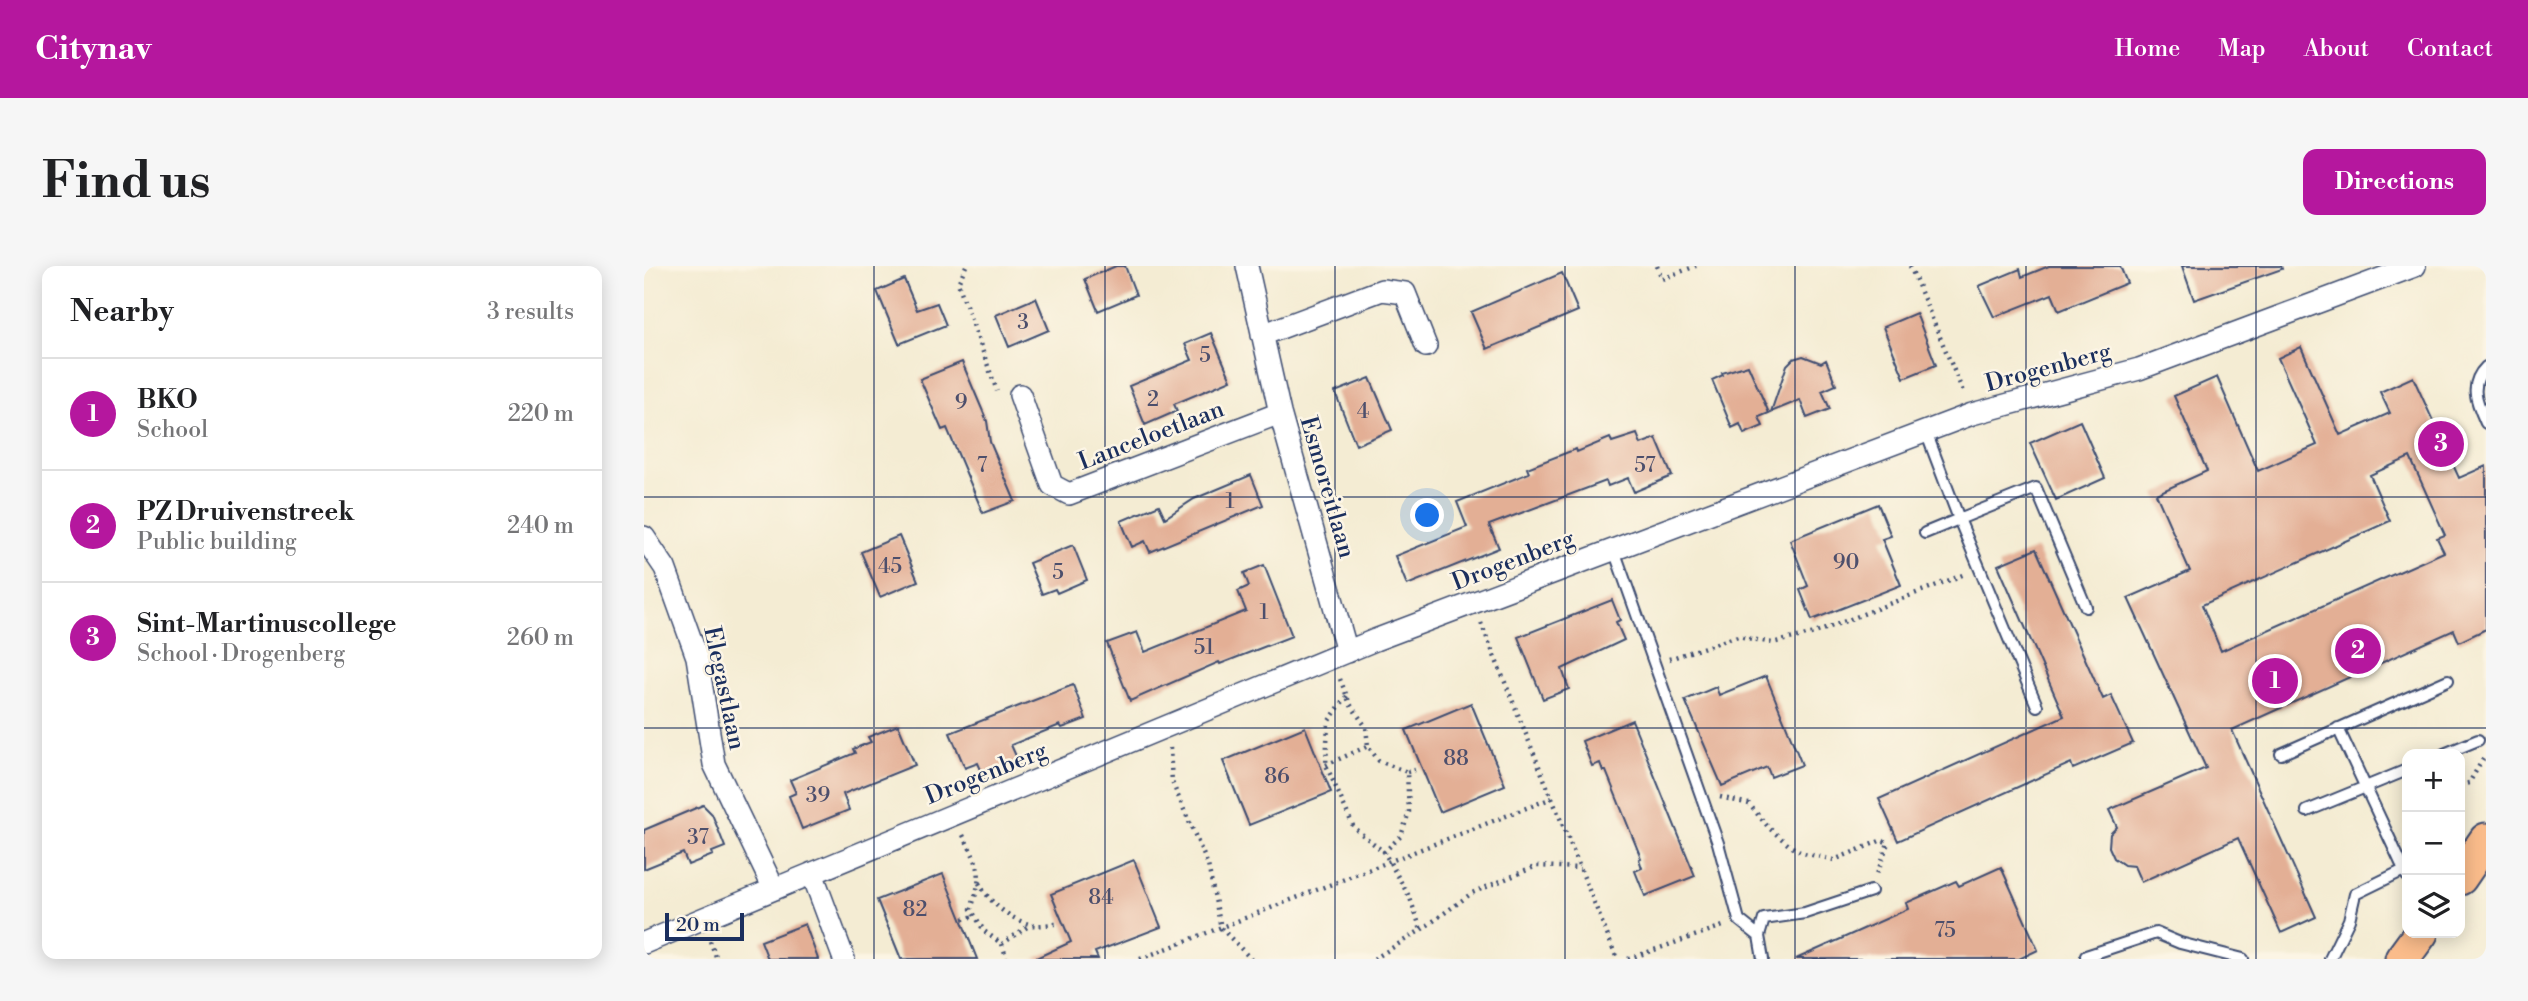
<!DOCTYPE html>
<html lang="en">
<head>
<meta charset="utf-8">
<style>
	body { margin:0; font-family:"Libre Bodoni",serif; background:#f6f6f6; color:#202124 }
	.controls { position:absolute; right:21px; bottom:21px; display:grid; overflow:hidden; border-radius:14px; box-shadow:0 4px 18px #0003 }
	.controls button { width:63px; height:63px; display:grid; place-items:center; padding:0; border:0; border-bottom:2px solid #e0e0e0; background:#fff; color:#202124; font:35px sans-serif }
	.scale { position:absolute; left:21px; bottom:18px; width:79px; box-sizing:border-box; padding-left:7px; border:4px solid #1b2f5e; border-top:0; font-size:19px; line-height:24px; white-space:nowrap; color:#1b2f5e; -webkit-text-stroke:5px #fcf5e5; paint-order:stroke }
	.you { position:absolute; left:784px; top:250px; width:24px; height:24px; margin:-18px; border:5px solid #fff; border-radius:50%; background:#1a73e8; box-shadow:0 0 0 10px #1a73e833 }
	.badge { display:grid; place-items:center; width:46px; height:46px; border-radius:50%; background:#b5179e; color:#fff; font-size:23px; font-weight:700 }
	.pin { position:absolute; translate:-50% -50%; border:4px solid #fff; box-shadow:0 2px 7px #0006 }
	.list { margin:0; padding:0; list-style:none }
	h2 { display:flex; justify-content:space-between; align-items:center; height:91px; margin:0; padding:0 28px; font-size:30px }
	h2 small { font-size:23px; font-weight:400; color:#757577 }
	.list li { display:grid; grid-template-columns:46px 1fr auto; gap:21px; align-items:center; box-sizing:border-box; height:112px; padding:0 28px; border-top:2px solid #e0e0e0 }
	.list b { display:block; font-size:26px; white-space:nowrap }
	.list p { margin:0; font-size:23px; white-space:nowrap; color:#757577 }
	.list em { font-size:23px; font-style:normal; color:#757577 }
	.icon { flex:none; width:38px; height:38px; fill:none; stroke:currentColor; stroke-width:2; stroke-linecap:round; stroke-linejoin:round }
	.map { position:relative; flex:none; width:1842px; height:693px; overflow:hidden; border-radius:14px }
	header { display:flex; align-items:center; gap:42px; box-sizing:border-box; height:98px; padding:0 35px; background:#b5179e; color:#fff }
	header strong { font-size:33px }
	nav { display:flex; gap:38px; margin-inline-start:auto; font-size:24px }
	.intro { display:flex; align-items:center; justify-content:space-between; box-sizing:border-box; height:168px; padding:0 42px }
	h1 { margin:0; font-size:49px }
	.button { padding:18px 32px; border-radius:14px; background:#b5179e; color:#fff; font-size:24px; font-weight:700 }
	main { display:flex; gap:42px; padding:0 42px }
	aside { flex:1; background:#fff; border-radius:14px; box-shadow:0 4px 18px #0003 }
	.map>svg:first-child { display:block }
	.building { fill:#e3af95; fill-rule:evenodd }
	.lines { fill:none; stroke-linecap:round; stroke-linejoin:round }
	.service-casing { stroke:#3c4b70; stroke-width:14 }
	.minor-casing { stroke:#3c4b70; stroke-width:24 }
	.primary-casing { stroke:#3c4b70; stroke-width:37 }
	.path { stroke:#3c4b70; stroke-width:4.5; stroke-dasharray:2 5; stroke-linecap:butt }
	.service { stroke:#fff; stroke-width:10 }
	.minor { stroke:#fff; stroke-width:21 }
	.primary { stroke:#fabc8b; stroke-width:33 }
	.grid { fill:none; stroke:#1b2f5e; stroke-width:2; stroke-opacity:0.55 }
	.labels { text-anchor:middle; stroke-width:5; stroke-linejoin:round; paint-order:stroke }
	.number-label { font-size:21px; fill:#4d4f6c }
	.street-label { font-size:24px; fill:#1b2f5e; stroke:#fcf5e5 }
</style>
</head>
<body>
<header>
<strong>Citynav</strong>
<nav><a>Home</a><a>Map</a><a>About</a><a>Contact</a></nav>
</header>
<div class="intro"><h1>Find us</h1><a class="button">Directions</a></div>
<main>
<aside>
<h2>Nearby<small>3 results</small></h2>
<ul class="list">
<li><span class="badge">1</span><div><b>BKO</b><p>School</p></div><em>220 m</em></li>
<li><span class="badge">2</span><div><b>PZ Druivenstreek</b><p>Public building</p></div><em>240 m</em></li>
<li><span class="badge">3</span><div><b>Sint-Martinuscollege</b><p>School · Drogenberg</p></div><em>260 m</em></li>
</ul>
</aside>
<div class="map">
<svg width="1842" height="693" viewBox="0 0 1842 693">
	<rect width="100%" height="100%" fill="#fcf5e5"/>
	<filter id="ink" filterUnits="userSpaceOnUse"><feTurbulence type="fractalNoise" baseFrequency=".0143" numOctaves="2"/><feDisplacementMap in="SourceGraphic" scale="14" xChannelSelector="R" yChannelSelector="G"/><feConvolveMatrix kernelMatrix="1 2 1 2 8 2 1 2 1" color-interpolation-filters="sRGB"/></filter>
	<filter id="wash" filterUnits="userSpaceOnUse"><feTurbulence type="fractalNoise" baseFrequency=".00686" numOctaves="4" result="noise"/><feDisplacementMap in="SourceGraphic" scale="28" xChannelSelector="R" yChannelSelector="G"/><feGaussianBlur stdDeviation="1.57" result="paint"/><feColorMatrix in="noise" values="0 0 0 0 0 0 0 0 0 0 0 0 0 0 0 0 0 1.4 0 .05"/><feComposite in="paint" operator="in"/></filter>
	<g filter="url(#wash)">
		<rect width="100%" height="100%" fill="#f4ecd3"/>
		<g id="blocks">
			<!-- building -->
			<path class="building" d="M472 0H481L492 29 454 45 441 13Z
				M1405 0H1476L1483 17 1415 45 1408 28 1350 51 1335 20 1376 3 1378 11Z
				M1538 0H1637L1638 3 1550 34Z
				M918 7 934 45 843 83 827 46Z
				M260 13 273 44 293 37 302 59 255 78 233 25Z
				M392 32 405 64 365 81 352 49Z
				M1272 47 1292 99 1260 112 1239 61Z
				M567 67 587 114 530 138 533 145 501 159 485 120 548 94 541 78Z
				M1657 81 1696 169 1746 147 1736 126 1769 111 1815 212 1842 200V363L1815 376 1810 364 1588 464 1672 651 1637 667 1594 572 1497 616 1490 600 1480 599 1470 592 1465 581 1466 568 1473 561 1465 544 1562 502 1484 332 1546 305 1512 228 1563 205 1530 130 1573 111 1614 205 1673 179 1634 92ZM1766 191 1801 269 1793 272 1800 286 1577 385 1558 339 1746 255 1726 209Z
				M1159 90 1177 97 1182 94 1192 119 1178 125 1186 143 1163 152 1156 134 1127 146 1143 99 1149 93Z
				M318 96 343 155 346 176 371 235 339 247 303 162 298 164 276 113Z
				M1104 99 1125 147 1115 151 1119 160 1100 168 1096 158 1088 162 1068 114 1079 109 1078 107Z
				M726 112 748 164 712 179 691 126Z
				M1436 155 1461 212 1412 234 1386 177Z
				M993 168 997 178 1012 172 1028 210 990 226 984 212 964 220 962 215 845 259 855 282 763 319 751 290 823 261 813 236 885 207 883 202 932 183 933 186 966 172 968 176Z
				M607 209 619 239 506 286 501 275 488 281 477 255 515 239 521 252 550 233Z
				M1234 238 1247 270 1238 273 1257 319 1168 354 1156 324 1164 320 1146 274Z
				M255 270 274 315 236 331 217 286Z
				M429 279 443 314 413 327 411 323 398 328 385 297Z
				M1392 283 1459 433 1467 429 1489 477 1429 503 1427 497 1254 575 1235 533 1420 450 1354 299Z
				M620 299 648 370 576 398 575 396 486 435 463 377 493 366 501 386 602 345 594 325 605 320 600 307Z
				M968 334 976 354 972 356 980 374 918 403 925 423 899 433 874 371Z
				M1122 410 1158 499 1127 511 1123 501 1078 520 1041 434 1072 421 1075 429Z
				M429 419 442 453 418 462 416 459 367 479 376 499 341 513 334 497 321 502 306 467Z
				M827 437 861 519 796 546 762 464Z
				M988 454 1051 610 1001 630 991 605 998 602 995 593 997 592 962 505H959L956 497 948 500 938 475Z
				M254 459 271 499 199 528 205 544 158 563 145 530 152 527 146 514 211 487 209 483 227 476 224 471Z
				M661 461 687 526 605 559 579 495Z
				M59 539 68 548 81 581 68 586 69 589 44 599 39 587 0 603V564Z
				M490 594 517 661 451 686 454 693H390L427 676 407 628Z
				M1357 601 1394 684 1375 693H1152L1264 643 1262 637 1312 615 1315 620Z
				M299 608 333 693H257L233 634Z
				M161 658 174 693H124L117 675Z"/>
		</g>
	</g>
	<g filter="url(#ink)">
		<use href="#blocks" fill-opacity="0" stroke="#3c4b70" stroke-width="2"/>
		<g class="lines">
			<!-- service casing -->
			<g class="service-casing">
				<path id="service" d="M1842 101C1824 119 1833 137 1842 157
					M1282 166 1315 253 1392 222 1442 341
					M1281 267 1315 253 1393 440
					M970 284 1074 577 1095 654 1115 670 1119 693
					M1694 462 1763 610
					M1637 488 1804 414
					M1800 488 1834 474
					M1663 545 1763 504
					M1115 670 1120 653 1161 647 1227 625
					M1442 690 1512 667 1536 677 1599 693
					M1686 693 1705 654 1711 628 1760 604"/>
			</g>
			<!-- minor casing -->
			<g class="minor-casing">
				<path id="minor" d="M603 0 636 147 703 386
					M618 69 738 24 761 27 782 80
					M376 129 408 219 425 228 636 147
					M0 271 21 302 53 391 70 498 130 623
					M168 607 200 693
					M0 677 731 374 1328 148 1495 103 1771 0"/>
			</g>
			<!-- primary casing -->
			<g class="primary-casing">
				<path id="primary" d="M1816 612 1842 574
					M1758 693 1777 667"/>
			</g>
			<!-- path -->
			<path class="path" d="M322 0 314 17 353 125
				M1013 0 1018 13 1052 0
				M1266 0 1320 128
				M837 357 973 693
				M1025 393 1094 370 1128 377 1171 367 1321 308
				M696 413 706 438 722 461 724 480 735 495 763 506 765 546 757 570 740 586 766 632 777 664
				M703 430 684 456 682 499 710 562 740 586
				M526 482 528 516 564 599 577 662 607 693
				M682 499 724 480
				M763 506 771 504
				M1816 519 1825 517 1839 493
				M1076 531 1105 538 1125 562 1146 580 1160 587 1190 594 1238 574 1244 577 1232 611
				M319 569C336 603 340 605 327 643L340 665 358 678 363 693
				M335 617C345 636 364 652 385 658 393 661 404 658 413 658
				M319 653 331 650
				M66 675 73 693
				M358 678 386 659
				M496 693 908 532
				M730 693 777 664 828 627 893 600 936 602
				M984 693 1079 660"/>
			<!-- service -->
			<use href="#service" class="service"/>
			<!-- minor -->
			<use href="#minor" class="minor"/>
			<!-- primary -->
			<use href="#primary" class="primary"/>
		</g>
	</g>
	<!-- grid -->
	<path class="grid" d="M230 0V693M461 0V693M691 0V693M921 0V693M1151 0V693M1382 0V693M1612 0V693M0 231H1842M0 462H1842"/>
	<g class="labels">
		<!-- number labels -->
		<g class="number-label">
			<text x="379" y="63">3</text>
			<text x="561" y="96">5</text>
			<text x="509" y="140">2</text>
			<text x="317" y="143">9</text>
			<text x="719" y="152">4</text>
			<text x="338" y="206">7</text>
			<text x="1001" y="206">57</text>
			<text x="586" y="242">1</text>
			<text x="1202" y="303">90</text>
			<text x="246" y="307">45</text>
			<text x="414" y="313">5</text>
			<text x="620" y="353">1</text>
			<text x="560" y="388">51</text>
			<text x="812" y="499">88</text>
			<text x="633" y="517">86</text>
			<text x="174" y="536">39</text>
			<text x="54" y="578">37</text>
			<text x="457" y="638">84</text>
			<text x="271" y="650">82</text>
			<text x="1301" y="671">75</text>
		</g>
		<!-- street labels -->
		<g class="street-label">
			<text transform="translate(1404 101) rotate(-15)" y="8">Drogenberg</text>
			<text transform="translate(507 169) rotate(-21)" y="8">Lanceloetlaan</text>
			<text transform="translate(684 221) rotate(74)" y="8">Esmoreitlaan</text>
			<text transform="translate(869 294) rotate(-21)" y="8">Drogenberg</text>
			<text transform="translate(81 422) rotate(78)" y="8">Elegastlaan</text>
			<text transform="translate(342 507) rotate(-22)" y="8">Drogenberg</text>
		</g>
	</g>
</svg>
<div class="controls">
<button>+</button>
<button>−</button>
<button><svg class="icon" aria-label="layers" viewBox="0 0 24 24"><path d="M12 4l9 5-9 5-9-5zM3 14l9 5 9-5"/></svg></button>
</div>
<div class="scale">20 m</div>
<div class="you"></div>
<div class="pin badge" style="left:1631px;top:415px">1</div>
<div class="pin badge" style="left:1714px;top:385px">2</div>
<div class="pin badge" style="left:1797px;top:178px">3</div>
</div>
</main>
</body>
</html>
